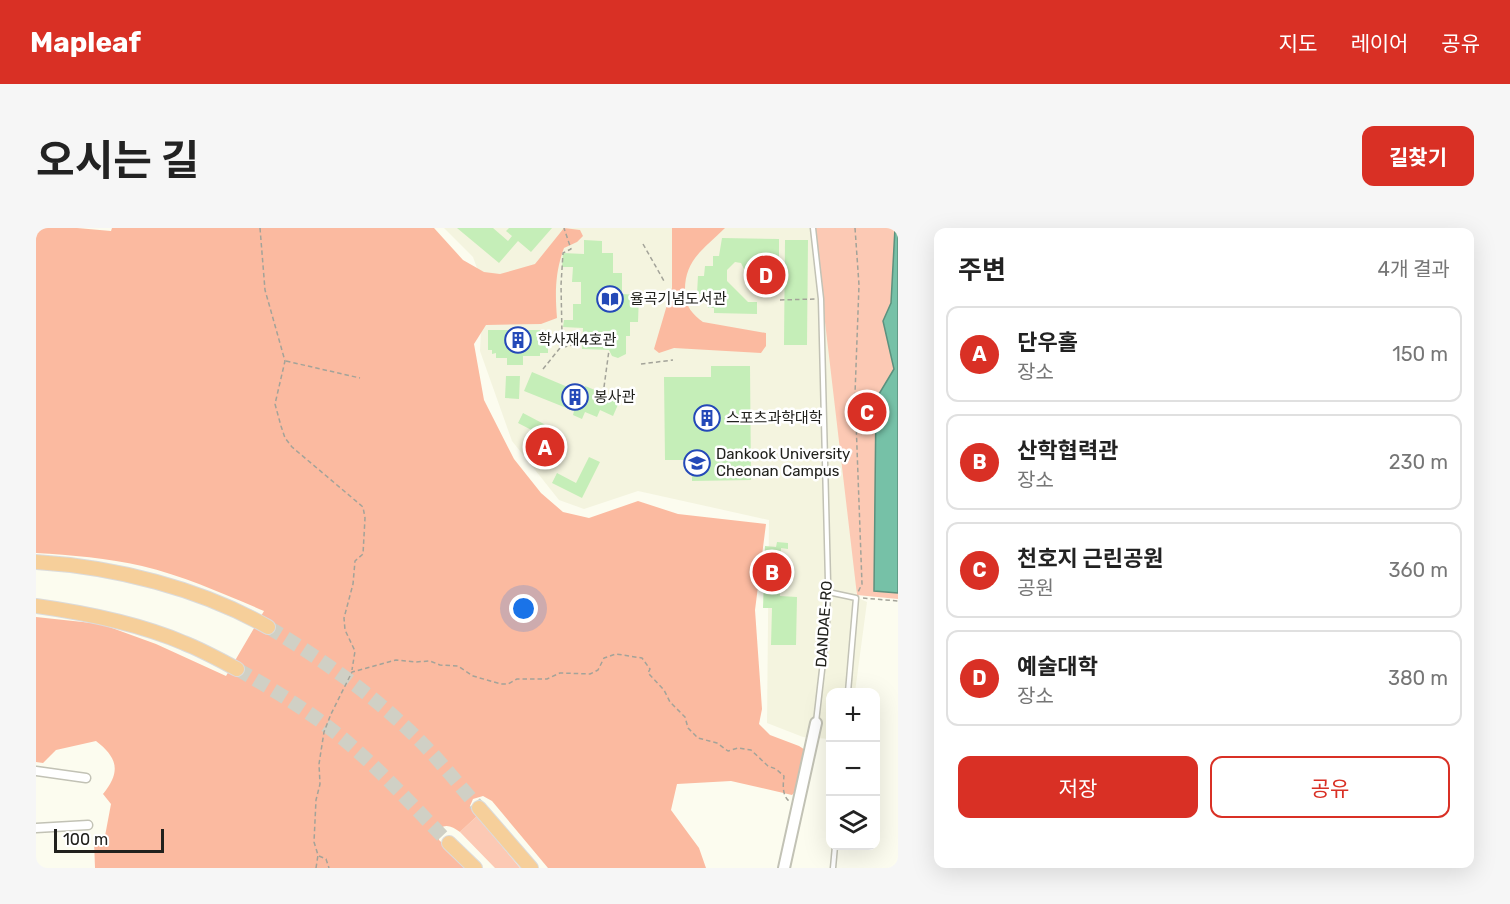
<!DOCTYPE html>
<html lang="ko">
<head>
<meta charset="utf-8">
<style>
	body { margin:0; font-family:Rubik,"Noto Sans KR",sans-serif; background:#f6f6f6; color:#222 }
	.controls { position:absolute; right:18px; bottom:18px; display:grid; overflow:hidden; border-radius:12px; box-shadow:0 6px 24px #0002 }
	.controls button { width:54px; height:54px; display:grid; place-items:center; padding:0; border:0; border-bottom:2px solid #e0e0e0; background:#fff; color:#222; font:30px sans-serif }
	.scale { position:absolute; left:18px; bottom:15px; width:110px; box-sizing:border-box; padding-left:6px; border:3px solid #21211d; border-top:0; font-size:16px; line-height:21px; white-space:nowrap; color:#21211d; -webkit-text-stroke:4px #fff; paint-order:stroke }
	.you { position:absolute; left:488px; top:381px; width:21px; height:21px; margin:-15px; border:4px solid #fff; border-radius:50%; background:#1a73e8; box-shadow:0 0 0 9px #1a73e833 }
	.badge { display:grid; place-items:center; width:39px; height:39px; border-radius:50%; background:#d93025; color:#fff; font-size:20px; font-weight:700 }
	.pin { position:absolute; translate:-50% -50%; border:3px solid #fff; box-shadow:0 2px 6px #0006 }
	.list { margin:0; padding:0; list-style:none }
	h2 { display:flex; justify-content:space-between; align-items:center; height:78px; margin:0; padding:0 24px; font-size:26px }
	h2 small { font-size:20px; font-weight:400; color:#767676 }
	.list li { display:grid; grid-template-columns:39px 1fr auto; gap:18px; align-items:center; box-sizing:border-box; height:96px; margin:0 12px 12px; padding:0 12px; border:2px solid #e0e0e0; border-radius:12px }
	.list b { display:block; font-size:22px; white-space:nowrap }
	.list p { margin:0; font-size:20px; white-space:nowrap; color:#767676 }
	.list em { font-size:20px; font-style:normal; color:#767676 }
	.actions { display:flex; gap:12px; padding:18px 24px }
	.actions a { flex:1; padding:14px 0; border:2px solid #d93025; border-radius:12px; text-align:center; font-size:21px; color:#d93025 }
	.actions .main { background:#d93025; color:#fff }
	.icon { flex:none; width:33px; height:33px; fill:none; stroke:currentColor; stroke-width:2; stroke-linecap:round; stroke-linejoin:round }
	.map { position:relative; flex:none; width:862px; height:640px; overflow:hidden; border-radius:12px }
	header { display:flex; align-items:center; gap:36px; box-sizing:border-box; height:84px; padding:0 30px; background:#d93025; color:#fff }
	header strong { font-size:28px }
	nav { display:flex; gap:33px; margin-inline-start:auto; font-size:21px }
	.intro { display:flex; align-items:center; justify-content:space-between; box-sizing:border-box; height:144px; padding:0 36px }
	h1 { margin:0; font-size:42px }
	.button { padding:15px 27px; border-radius:12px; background:#d93025; color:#fff; font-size:21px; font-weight:700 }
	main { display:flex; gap:36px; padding:0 36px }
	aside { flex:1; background:#fff; border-radius:12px; box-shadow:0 6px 24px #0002 }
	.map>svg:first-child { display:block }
	.built { fill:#f4f4df }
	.green { fill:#fcc9b4 }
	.forest { fill:#fbbaa0 }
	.water { fill:#76c1a7; stroke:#5c917e; stroke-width:1.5 }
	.building { fill:#c5eeb8 }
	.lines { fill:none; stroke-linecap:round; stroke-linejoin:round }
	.trunk-tunnel { stroke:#d0d0c5; stroke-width:14; stroke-dasharray:14 7; stroke-linecap:butt }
	.service-casing { stroke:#c2c2b5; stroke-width:7 }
	.minor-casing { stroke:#c2c2b5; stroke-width:11 }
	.tertiary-casing { stroke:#c2c2b5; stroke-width:14 }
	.trunk-casing { stroke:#dbdbdb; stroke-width:16 }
	.path { stroke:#a3a399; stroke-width:1.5; stroke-dasharray:4.5 3; stroke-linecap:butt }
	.service { stroke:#fff; stroke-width:4 }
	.minor { stroke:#fff; stroke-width:8 }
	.tertiary { stroke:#fff; stroke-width:10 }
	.trunk { stroke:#f6cf9a; stroke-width:14 }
	.labels { text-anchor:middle; stroke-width:5; stroke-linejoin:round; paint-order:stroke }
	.poi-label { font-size:15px; fill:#21211d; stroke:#fff; text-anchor:start }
	.street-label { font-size:15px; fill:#21211d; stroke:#fff }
</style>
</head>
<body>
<header>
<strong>Mapleaf</strong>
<nav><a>지도</a><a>레이어</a><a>공유</a></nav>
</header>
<div class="intro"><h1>오시는 길</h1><a class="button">길찾기</a></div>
<main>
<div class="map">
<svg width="862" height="640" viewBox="0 0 862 640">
	<rect width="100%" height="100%" fill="#fcfcef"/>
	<!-- built -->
	<path class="built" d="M408 0H825L830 258 820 369 831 374 819 464H794V511L767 509 731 495 733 292 602 263 548 281 523 272 476 213 444 123 447 57 437 29Z"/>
	<!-- green -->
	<path class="green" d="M778 0H862V371L821 367Z
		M441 588 484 640H459L424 604Z"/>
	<!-- forest -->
	<path class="forest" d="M0 0H41L75 3 76 0H398L427 32 448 44 464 46 499 36 528 0 544 2 547 8 541 14 528 20C519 44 519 65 521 90L505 96 450 97 438 116 448 172 478 231 505 265 527 284 553 290 602 273 642 286 730 296 719 382 726 481 723 496 734 507 763 518 777 527 769 553 756 567 695 553 641 556 635 582 663 620 670 640H512L456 573 447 568 437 571 434 578 441 588 424 604C417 599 410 595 403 601V612L432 640H59L58 612 69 608 75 576 67 566C85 544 82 530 60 513L20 522 7 535 0 534V389L65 396 120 416 190 448 228 383C188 366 148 348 106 338 72 330 35 327 0 325Z
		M636 0H689C668 21 648 32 649 64 649 78 657 87 667 94L730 105V118L725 125 638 120 623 125 618 121 636 60Z"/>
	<!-- water -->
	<path class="water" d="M859 0H862V365L838 363 840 171 858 141 847 93 855 75Z"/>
	<!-- building -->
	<path class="building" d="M421 0H457L472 13 476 8 470 3 473 0H516L495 24 482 13 463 35Z
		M686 10 743 11V59H735L728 52 722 53 716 46 712 45 708 41 705 35 699 34 691 42V53L712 74H721V86L678 85V80H672V72H666V66H661L662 48H668L669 38H677V28H683Z
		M548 12 566 13V25H577V45H586V66L603 67 602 94H594V108H590V126L582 130 576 128 573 122 546 121 547 100 527 99 528 92H537V76H545V54H536L537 39H526L527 25 548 26Z
		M749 12H772L771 117H748Z
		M452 102H512V125H504V128H487V137H471V130H460V125L456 126V122H452Z
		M675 138H714L715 252 656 253V232H629L628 149H675Z
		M496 144 546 165 549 158 584 172 577 188 564 182 561 189 549 184 546 191 537 187 538 183 488 163Z
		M470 148H484L483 171 469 170Z
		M487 185 523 204 507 235 496 229 507 208 482 195Z
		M553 229 564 234 546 270 516 255 521 245 540 255Z
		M741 314 752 315V321L745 320 744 368 761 369 760 417H735L736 380H727L729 318 740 319Z"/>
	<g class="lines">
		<!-- trunk-tunnel -->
		<path class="trunk-tunnel" d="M232 399C285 431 335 465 379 508 402 530 422 556 443 580
			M201 441C238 462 273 483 305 509 344 541 378 579 413 615"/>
		<!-- service casing -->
		<g class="service-casing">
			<path id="service" d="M777 0 785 71 792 354 791 399 780 494
				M792 364 820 370 812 464
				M797 640 799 618"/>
		</g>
		<!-- minor casing -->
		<g class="minor-casing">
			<path id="minor" d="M0 543 50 550
				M0 600 52 597"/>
		</g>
		<!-- tertiary casing -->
		<g class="tertiary-casing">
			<path id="tertiary" d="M748 640 780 495"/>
		</g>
		<!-- trunk casing -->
		<g class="trunk-casing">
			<path id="trunk" d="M0 334C79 339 163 360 232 399
				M0 378C50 385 101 395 148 415 166 422 184 432 201 441
				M443 580 495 640
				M413 615 439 640"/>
		</g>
		<!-- path -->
		<path class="path" d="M224 0 229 62 249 133 239 176 245 198 249 210 256 219 327 279 329 290 327 326 319 333 317 356 308 390 309 402 319 423 316 442
			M819 0 823 57 819 166 826 356 822 364
			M607 16 628 53
			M744 72 779 71
			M250 133 324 150
			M605 136 637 132
			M507 141 524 120 537 117 538 106H526L525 57 527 25 535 21 528 0
			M568 159 573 122
			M827 370 862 373
			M283 628 290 631 293 640
			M280 640 282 627 278 614 280 572 284 556 283 536 288 504 295 486 316 444 360 432 379 434 394 433 404 437 422 438 437 448 465 456H472L481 451H511L524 445 554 446 562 442 568 430 580 426 606 430 614 441 612 445 628 462 634 474 649 489 652 500 662 510 681 515 692 523 702 520 715 522 732 538 740 541 748 548C747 557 746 567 753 573"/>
		<!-- service -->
		<use href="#service" class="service"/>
		<!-- minor -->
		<use href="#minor" class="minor"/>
		<!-- tertiary -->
		<use href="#tertiary" class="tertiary"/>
		<!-- trunk -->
		<use href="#trunk" class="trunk"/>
	</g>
	<!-- icons -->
	<defs>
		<g id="library-ring" transform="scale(1.35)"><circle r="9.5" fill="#fff" stroke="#2449b8" stroke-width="1.5"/><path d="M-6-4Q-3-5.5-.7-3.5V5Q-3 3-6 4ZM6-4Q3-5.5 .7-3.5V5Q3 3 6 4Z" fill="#2449b8"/></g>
		<g id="building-ring" transform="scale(1.35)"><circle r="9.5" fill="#fff" stroke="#2449b8" stroke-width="1.5"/><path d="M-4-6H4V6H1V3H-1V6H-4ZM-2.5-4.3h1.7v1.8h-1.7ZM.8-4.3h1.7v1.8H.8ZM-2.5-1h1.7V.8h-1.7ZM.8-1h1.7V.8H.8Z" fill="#2449b8"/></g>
		<g id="university-ring" transform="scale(1.35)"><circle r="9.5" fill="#fff" stroke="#2449b8" stroke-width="1.5"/><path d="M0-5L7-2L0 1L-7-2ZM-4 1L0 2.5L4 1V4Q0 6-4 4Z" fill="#2449b8"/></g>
	</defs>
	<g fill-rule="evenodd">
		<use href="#library-ring" x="574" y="71"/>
		<use href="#building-ring" x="482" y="112"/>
		<use href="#building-ring" x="539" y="169"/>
		<use href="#building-ring" x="671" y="190"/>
		<use href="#university-ring" x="661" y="235"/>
	</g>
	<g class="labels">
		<!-- poi labels -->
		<g class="poi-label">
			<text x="594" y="76">율곡기념도서관</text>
			<text x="502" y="117">학사재4호관</text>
			<text x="558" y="174">봉사관</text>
			<text x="690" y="195">스포츠과학대학</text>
			<text x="680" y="231">Dankook University<tspan x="680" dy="17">Cheonan Campus</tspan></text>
		</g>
		<!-- street labels -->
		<g class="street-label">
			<text transform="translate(788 396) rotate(-86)" y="5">DANDAE-RO</text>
		</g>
	</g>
</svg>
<div class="controls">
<button>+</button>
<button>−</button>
<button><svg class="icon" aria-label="layers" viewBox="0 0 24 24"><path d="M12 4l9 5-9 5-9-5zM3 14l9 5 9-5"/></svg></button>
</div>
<div class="scale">100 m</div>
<div class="you"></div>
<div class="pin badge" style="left:509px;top:219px">A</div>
<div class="pin badge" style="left:736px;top:344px">B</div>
<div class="pin badge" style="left:831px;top:184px">C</div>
<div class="pin badge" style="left:730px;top:47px">D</div>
</div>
<aside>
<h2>주변<small>4개 결과</small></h2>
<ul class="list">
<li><span class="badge">A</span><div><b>단우홀</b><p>장소</p></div><em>150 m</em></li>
<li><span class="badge">B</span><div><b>산학협력관</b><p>장소</p></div><em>230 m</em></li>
<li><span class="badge">C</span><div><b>천호지 근린공원</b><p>공원</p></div><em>360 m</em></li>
<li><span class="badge">D</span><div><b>예술대학</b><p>장소</p></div><em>380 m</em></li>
</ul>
<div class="actions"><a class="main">저장</a><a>공유</a></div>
</aside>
</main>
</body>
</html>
